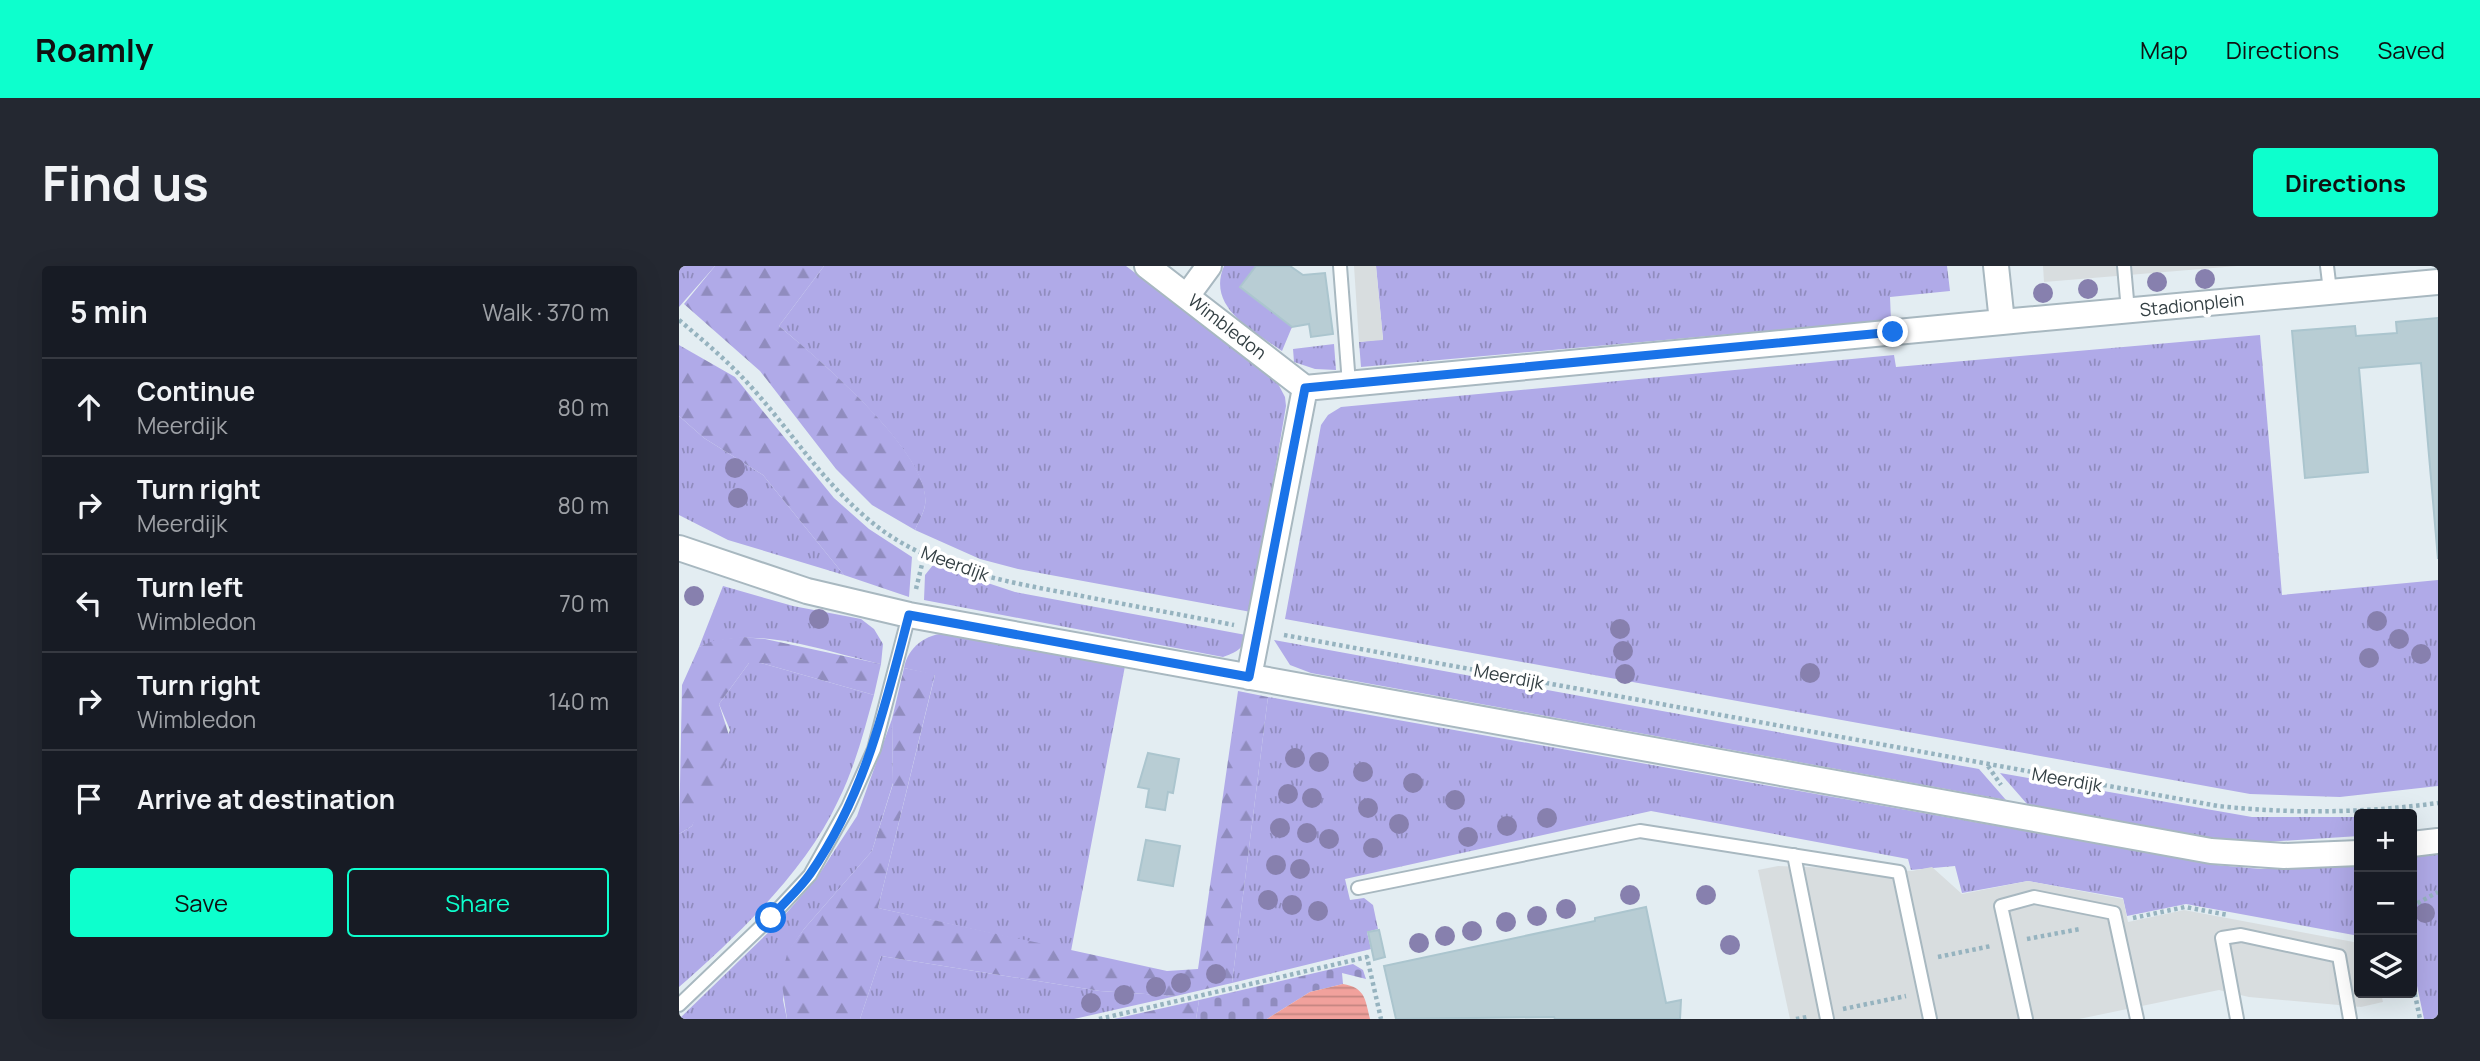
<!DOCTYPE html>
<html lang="en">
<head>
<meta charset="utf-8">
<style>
	body { margin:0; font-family:Manrope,sans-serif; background:#242831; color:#f1f3f6 }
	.controls { position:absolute; right:21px; bottom:21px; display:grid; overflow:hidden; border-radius:7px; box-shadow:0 7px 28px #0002 }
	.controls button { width:63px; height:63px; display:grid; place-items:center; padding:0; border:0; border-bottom:2px solid #363941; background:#171b24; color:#f1f3f6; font:35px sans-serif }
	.stop { position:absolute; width:21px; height:21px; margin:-16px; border:5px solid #1a73e8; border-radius:50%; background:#fff }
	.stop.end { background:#1a73e8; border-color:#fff; box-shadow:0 2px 7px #0008 }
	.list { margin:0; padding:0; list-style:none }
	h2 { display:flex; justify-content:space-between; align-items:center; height:91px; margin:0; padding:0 28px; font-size:30px }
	h2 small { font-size:23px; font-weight:400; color:#9ea1a6 }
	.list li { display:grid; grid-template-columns:46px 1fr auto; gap:21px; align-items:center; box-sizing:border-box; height:98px; padding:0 28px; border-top:2px solid #363941 }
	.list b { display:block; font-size:26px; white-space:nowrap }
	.list p { margin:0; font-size:23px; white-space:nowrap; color:#9ea1a6 }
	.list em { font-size:23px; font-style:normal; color:#9ea1a6 }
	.actions { display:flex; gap:14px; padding:21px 28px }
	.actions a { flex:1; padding:16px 0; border:2px solid #0dffcd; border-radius:7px; text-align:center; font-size:24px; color:#0dffcd }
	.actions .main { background:#0dffcd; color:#111 }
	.icon { flex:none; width:38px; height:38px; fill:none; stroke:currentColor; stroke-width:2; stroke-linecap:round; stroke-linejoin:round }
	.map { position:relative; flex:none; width:1759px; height:753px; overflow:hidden; border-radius:7px }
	header { display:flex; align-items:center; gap:42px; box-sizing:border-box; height:98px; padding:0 35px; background:#0dffcd; color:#111 }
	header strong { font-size:33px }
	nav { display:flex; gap:38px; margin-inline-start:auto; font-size:24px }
	.intro { display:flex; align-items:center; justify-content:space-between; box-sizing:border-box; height:168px; padding:0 42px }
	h1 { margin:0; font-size:49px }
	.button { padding:18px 32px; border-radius:7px; background:#0dffcd; color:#111; font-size:24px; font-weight:700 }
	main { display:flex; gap:42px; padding:0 42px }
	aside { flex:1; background:#171b24; border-radius:7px; box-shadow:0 7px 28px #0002 }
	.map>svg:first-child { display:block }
	.grass { fill:url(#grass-tufts) }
	.forest { fill:url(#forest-firs) }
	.cemetery { fill:url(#cemetery-stones) }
	.parking { fill:#d8dddf }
	.water { fill:url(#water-rules) }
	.building { fill:#b8cdd4; stroke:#abc5ce; stroke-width:2 }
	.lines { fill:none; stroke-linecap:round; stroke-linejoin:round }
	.lane-casing { stroke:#a8b8c0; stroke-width:16 }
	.street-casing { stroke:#a8b8c0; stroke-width:28 }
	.path { stroke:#96b3bf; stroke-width:4.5; stroke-dasharray:3.5 3.5; stroke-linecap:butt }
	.lane { stroke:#fff; stroke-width:12 }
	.street { stroke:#fff; stroke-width:24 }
	.tree { fill:#8780ae }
	.route { stroke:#1a73e8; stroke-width:9 }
	.labels { text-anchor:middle; stroke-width:7; stroke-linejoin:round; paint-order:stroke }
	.street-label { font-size:18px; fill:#333f43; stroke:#fff }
</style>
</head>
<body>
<header>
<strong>Roamly</strong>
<nav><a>Map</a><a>Directions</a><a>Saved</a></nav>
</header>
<div class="intro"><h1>Find us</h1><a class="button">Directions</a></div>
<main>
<aside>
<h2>5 min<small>Walk · 370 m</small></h2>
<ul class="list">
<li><svg class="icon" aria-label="ahead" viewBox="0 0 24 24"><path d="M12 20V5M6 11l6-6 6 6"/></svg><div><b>Continue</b><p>Meerdijk</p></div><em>80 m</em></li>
<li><svg class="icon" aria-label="right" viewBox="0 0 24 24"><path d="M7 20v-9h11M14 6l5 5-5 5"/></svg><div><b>Turn right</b><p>Meerdijk</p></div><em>80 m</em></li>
<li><svg class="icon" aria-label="left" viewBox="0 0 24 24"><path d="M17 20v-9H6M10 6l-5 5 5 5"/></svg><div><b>Turn left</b><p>Wimbledon</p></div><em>70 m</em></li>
<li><svg class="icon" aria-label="right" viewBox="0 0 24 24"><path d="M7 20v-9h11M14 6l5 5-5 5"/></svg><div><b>Turn right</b><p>Wimbledon</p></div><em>140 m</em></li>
<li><svg class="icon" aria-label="arrive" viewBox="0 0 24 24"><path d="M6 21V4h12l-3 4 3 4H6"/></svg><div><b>Arrive at destination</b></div></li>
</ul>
<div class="actions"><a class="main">Save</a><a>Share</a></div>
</aside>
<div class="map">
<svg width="1759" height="753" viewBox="0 0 1759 753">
	<defs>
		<pattern id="grass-tufts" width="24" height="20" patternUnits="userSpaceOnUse" patternTransform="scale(1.75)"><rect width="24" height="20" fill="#b0aae8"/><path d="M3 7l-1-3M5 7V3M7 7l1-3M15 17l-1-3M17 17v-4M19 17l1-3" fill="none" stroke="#908cbe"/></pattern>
		<pattern id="forest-firs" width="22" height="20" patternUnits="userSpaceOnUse" patternTransform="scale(1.75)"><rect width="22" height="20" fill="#b0aae8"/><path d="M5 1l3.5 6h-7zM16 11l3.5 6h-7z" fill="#908cbe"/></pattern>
		<pattern id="cemetery-stones" width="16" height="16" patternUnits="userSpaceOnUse" patternTransform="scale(1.75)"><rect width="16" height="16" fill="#b0aae8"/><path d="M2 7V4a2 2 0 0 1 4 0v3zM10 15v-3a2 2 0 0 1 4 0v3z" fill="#908cbe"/></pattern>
		<pattern id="water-rules" width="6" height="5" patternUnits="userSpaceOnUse" patternTransform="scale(1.75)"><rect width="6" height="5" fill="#f1a19c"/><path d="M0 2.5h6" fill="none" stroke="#c48581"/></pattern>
	</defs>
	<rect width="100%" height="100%" fill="#e3edf2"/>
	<!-- grass -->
	<path class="grass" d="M0 0H36L0 41Z
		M145 0H447L597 114 606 131 607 140 572 346 339 303 301 293 236 264C239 256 245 247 246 239 254 189 136 90 100 60Z
		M545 0H577L561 21 613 61 603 85C575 65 527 42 545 0Z
		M697 0H1268L1271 25 1211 31 1212 54 682 101 680 76 704 73Z
		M1581 69 1603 329 1759 314V520L1661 531 1571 528 606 353 642 159 649 149 662 141 1215 89 1217 101Z
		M655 78 657 104 636 103 615 96 614 83Z
		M0 150 25 172 84 209 165 309 49 274 0 249Z
		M254 299 336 326 567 369C566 383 555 387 544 391L245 334 246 309Z
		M44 320 114 340 182 353 195 363 204 378 202 398C146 386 76 357 20 381Z
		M268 367 446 400 392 685 199 642 256 409 225 402C229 381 247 368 268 367Z
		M595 374 1300 503 1327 534 632 407 611 399Z
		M70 397H82L195 429C185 465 176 501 159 535 127 605 57 671 0 721V568L13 560 51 464 40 438Z
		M589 431 1538 599 1582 603 1680 597V670L1507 638 1448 650 1444 632 1349 615 1283 627 1276 600 1232 604 1229 593 972 545 666 613 671 634 685 632 694 639 699 663 688 666 692 683 553 717Z
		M213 453 214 517 193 585 125 663 110 685 104 734 108 753H0L96 660 137 613 178 550Z
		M1321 507 1573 551H1680V570L1587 576 1524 571 1348 538Z
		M1759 587V753H1745L1733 696V590Z
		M202 690 421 725 497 730 395 753H181Z"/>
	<!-- forest -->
	<path class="forest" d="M36 0H145L100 60C136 90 255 189 246 239 245 247 239 256 236 264L193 239 157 203 81 105 5 38Z
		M0 79 56 111 155 232 190 263 233 291 230 331 165 309 84 209 25 172 0 150Z
		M63 371 86 373 202 398 195 429 82 397H70L40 438 54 482 13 560 0 568 3 419 20 381 36 374Z
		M225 402 256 408 199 642 488 705 519 703 559 425 589 431 553 717 497 730 421 725 202 690 181 753H108L102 711 109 685 125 663 193 585 214 518 213 453Z
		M520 734 517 753H435Z"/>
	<!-- cemetery -->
	<path class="cemetery" d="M674 698 684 704 687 713 663 707 664 718 631 726 588 753H517L520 734Z"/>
	<!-- parking -->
	<path class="parking" d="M675 0H697L704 74 680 76Z
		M1364 0H1558L1365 16Z
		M1099 600 1233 605 1253 601 1283 628 1349 615 1444 633 1449 656 1505 644 1680 677V727H1702L1704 736 1682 741 1570 731 1540 724 1400 753H1111L1079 604Z"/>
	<!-- water -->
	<path class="water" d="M664 718C686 722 686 732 691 753H588L631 726Z"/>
	<!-- building -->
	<path class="building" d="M577 0H611L624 9 646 7 654 68 632 71 630 58 613 61 561 21Z
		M1759 52V293L1742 97 1680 102 1689 206 1626 212 1613 65 1676 60 1677 70 1718 67 1717 56Z
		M469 487 500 493 494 527 489 526 486 544 467 541 470 523 459 521Z
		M467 574 501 580 494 620 459 614Z
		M967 641 987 737 1002 734 1001 753H876L875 751 717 753 705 700 916 655V652Z
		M700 664 706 691 695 694 689 666Z"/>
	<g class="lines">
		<!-- lane casing -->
		<g class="lane-casing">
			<path id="lane" d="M661 0 670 118
				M1445 0 1449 45
				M1648 0 1651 25
				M1115 589 1148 753
				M679 622 961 565 1220 606 1251 753
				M0 739 92 651 131 609 169 541 195 483 230 349
				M1347 753 1322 640 1355 631 1435 647 1458 753
				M1558 753 1543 672 1562 669 1660 690 1671 753"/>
		</g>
		<!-- street casing -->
		<g class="street-casing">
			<path id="street" d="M468 0 626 122
				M1317 0 1323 56 1759 16
				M508 30 530 0
				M0 282 128 325 230 349 1532 585 1605 590 1680 587
				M570 411 626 122 1323 56
				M1733 578 1759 575"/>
		</g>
		<!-- path -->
		<path class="path" d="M0 54C26 76 51 97 74 123 115 169 141 213 190 254 249 304 330 316 403 330 454 340 504 349 555 359
			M237 323 245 290
			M605 369 1539 540C1613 548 1685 547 1759 537
			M1309 500 1322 519
			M1733 649 1735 639 1759 626
			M1454 652 1506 641 1549 649
			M1348 673 1401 663
			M1259 691 1312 680
			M1733 714 1741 753
			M1164 743 1227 730
			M420 753 688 691 702 753
			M1117 753 1128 751"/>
		<!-- lane -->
		<use href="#lane" class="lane"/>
		<!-- street -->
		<use href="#street" class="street"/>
	</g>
	<!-- trees -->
	<g class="tree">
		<circle cx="1526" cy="13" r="10"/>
		<circle cx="1478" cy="16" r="10"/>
		<circle cx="1409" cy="23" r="10"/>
		<circle cx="1364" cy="27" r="10"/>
		<circle cx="56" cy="202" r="10"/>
		<circle cx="59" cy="232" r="10"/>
		<circle cx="15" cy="330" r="10"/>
		<circle cx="140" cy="353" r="10"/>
		<circle cx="1698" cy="355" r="10"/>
		<circle cx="941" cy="363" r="10"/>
		<circle cx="1720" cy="373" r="10"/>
		<circle cx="944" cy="385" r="10"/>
		<circle cx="1742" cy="388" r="10"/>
		<circle cx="1690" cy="392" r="10"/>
		<circle cx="1131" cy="407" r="10"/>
		<circle cx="946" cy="408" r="10"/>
		<circle cx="616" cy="492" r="10"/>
		<circle cx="640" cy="496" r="10"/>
		<circle cx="684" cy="506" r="10"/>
		<circle cx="734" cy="517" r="10"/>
		<circle cx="609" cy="528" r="10"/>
		<circle cx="633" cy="532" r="10"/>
		<circle cx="776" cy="534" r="10"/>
		<circle cx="689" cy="542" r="10"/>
		<circle cx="868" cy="552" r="10"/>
		<circle cx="720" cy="558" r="10"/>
		<circle cx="828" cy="560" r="10"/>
		<circle cx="601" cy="562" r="10"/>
		<circle cx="628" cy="567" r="10"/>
		<circle cx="789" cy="571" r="10"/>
		<circle cx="650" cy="573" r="10"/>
		<circle cx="694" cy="582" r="10"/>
		<circle cx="597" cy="599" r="10"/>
		<circle cx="621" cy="603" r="10"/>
		<circle cx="951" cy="629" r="10"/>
		<circle cx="1027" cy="629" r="10"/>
		<circle cx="589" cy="634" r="10"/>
		<circle cx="613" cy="639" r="10"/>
		<circle cx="887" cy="643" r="10"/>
		<circle cx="639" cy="645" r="10"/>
		<circle cx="1746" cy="647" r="10"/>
		<circle cx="858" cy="650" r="10"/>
		<circle cx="827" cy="656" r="10"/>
		<circle cx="793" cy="665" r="10"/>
		<circle cx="766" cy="670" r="10"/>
		<circle cx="740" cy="677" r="10"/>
		<circle cx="1051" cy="679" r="10"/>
		<circle cx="537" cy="708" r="10"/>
		<circle cx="502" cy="717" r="10"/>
		<circle cx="477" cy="721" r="10"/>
		<circle cx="445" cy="729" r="10"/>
		<circle cx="412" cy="737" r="10"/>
	</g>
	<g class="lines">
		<!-- route -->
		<path class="route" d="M92 652C104 637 120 624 131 608 186 529 206 440 230 349L570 411 626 122 1214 66"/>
	</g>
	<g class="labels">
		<!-- street labels -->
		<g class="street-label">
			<text transform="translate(1513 39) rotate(-6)" y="6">Stadionplein</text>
			<text transform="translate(548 61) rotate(38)" y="6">Wimbledon</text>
			<text transform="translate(276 298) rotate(20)" y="6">Meerdijk</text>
			<text transform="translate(830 411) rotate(11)" y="6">Meerdijk</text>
			<text transform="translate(1388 514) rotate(10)" y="6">Meerdijk</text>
		</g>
	</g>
</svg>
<div class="controls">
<button>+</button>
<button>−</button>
<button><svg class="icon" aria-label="layers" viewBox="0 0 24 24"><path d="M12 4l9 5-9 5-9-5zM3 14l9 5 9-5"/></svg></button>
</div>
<div class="stop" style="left:92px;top:652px"></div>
<div class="stop end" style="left:1214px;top:66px"></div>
</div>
</main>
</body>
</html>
